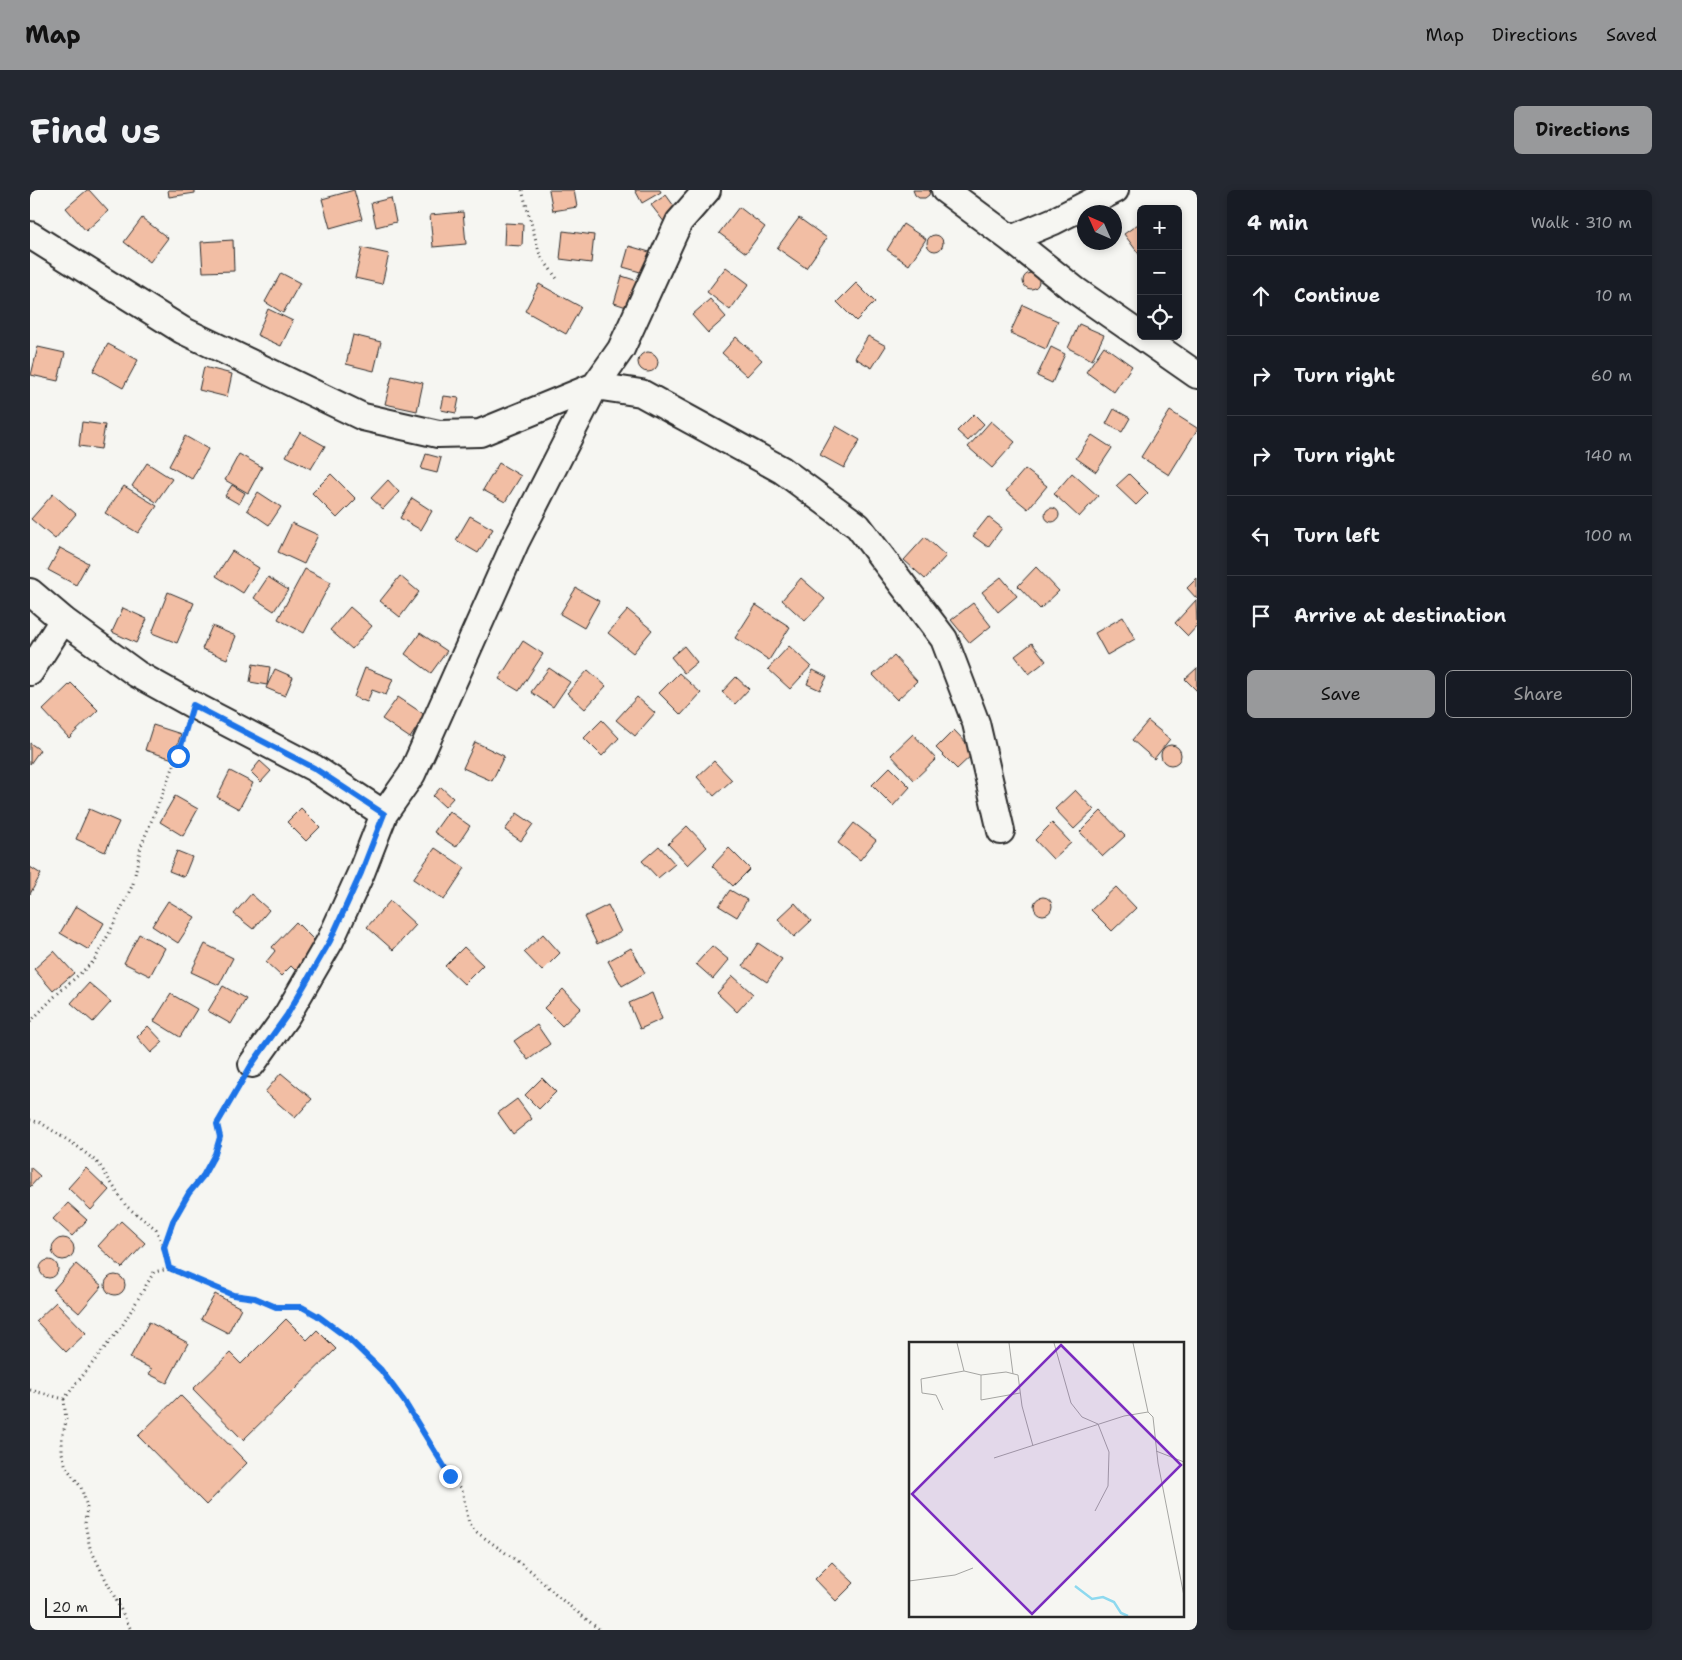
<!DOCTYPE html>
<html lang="en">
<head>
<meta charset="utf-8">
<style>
	body { margin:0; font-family:"Shantell Sans",sans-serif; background:#242831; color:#f1f3f6 }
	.controls { position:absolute; right:15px; top:15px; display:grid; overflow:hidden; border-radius:8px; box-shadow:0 2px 8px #0003 }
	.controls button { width:45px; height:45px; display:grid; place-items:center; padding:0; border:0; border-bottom:1px solid #363941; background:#171b24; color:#f1f3f6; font:25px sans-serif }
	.compass { position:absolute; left:1047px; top:15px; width:45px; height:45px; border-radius:50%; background:#171b24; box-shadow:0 2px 8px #0003; rotate:315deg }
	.scale { position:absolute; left:15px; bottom:12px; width:76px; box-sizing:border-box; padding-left:5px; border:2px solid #2b2b2b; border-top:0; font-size:14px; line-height:18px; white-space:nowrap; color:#2b2b2b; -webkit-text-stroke:4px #f6f6f2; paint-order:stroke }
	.stop { position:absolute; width:15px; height:15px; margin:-11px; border:4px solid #1a73e8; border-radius:50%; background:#fff }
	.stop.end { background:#1a73e8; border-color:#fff; box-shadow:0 1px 5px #0008 }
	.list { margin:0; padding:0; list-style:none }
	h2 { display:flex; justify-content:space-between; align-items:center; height:65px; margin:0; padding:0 20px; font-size:21px }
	h2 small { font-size:16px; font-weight:400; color:#9ea1a6 }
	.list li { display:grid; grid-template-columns:32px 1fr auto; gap:15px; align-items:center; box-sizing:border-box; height:80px; padding:0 20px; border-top:1px solid #363941 }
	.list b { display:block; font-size:19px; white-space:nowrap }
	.list em { font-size:16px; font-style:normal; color:#9ea1a6 }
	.actions { display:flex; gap:10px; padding:15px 20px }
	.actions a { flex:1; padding:11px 0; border:1px solid #98999b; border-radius:8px; text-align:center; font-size:18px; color:#98999b }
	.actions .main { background:#98999b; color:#111 }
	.icon { flex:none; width:28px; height:28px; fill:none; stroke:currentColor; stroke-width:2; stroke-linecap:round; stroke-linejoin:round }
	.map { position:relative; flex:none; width:1167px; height:1440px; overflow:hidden; border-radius:8px }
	header { display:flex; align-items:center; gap:30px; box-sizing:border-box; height:70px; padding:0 25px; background:#98999b; color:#111 }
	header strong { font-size:24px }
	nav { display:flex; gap:28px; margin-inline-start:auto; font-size:18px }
	.intro { display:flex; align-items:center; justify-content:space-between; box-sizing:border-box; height:120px; padding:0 30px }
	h1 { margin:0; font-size:35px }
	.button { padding:12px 22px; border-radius:8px; background:#98999b; color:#111; font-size:18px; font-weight:700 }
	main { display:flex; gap:30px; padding:0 30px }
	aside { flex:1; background:#171b24; border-radius:8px; box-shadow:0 2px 8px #0003 }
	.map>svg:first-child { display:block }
	.building { fill:#f2bea4; stroke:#2b2b2b }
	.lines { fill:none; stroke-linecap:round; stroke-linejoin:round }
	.minor-casing { stroke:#2b2b2b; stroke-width:30 }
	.path { stroke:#2b2b2b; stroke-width:3; stroke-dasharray:1 4; stroke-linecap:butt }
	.minor { stroke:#f6f6f2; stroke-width:26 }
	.route { stroke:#1a73e8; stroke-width:6 }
	.inset-river { fill:none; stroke:#8ed9ef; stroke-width:2.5 }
	.inset-road { fill:none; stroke:#a5a5a2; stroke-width:1 }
	.view { fill:#7b2cbf; fill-opacity:0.15; stroke:#7b2cbf; stroke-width:2.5 }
	.inset-edge { fill:none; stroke:#2b2b2b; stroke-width:2.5 }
</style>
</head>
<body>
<header>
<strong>Map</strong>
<nav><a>Map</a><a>Directions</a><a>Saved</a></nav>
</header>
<div class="intro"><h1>Find us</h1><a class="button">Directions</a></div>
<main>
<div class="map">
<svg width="1167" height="1440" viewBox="0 0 1167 1440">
	<rect width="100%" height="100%" fill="#f6f6f2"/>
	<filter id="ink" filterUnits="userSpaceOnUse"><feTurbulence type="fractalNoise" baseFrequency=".02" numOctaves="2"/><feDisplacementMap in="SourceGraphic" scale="10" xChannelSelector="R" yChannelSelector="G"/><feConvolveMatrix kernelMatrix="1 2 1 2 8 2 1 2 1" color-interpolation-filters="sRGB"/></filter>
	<g filter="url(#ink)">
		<!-- building -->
		<path class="building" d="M57 0H59L78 21 56 41 36 18Z
			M138 0H165V3L139 7Z
			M324 0 332 29 300 38 292 9Z
			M519 0H544L547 17 523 21Z
			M605 0H630L631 2 612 13Z
			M883 0H900L899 5 895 8H889L885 5Z
			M636 5 649 23 635 33 621 15Z
			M361 8 366 32 346 37 341 13Z
			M709 17 735 37 716 63 689 43Z
			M433 22 436 54 403 57 400 25Z
			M112 28 138 48 120 72 94 52Z
			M769 28 797 48 776 78 747 58Z
			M1111 32V67L1094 44Z
			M475 33 493 34 492 56 474 55Z
			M873 34 896 49 879 75 857 60Z
			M533 41 564 45 561 73 530 69Z
			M897 53a8 8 0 1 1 16 0a8 8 0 1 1-16 0Z
			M203 50 204 81 173 82 171 52Z
			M599 56 623 63 617 84 593 77Z
			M332 58 359 64 352 94 325 88Z
			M696 77 719 94 700 120 677 102Z
			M993 91a8 8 0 1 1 16 0a8 8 0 1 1-16 0Z
			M251 83 270 93 253 123 235 112Z
			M592 86 614 93 606 120 584 113Z
			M826 93 845 112 826 131 807 112Z
			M509 94 551 117 536 144 495 121Z
			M680 109 696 127 678 143 662 125Z
			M993 115 1028 131 1016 159 980 143Z
			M238 119 263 131 251 156 227 145Z
			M1049 134 1074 145 1062 170 1038 158Z
			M323 145 351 152 344 181 316 174Z
			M838 146 856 156 842 178 825 168Z
			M706 147 732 170 717 186 692 163Z
			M78 154 108 170 93 198 63 181Z
			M1074 156 1102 176 1084 202 1056 182Z
			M8 157 35 163 28 191 1 185Z
			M1021 157 1035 164 1022 193 1007 186Z
			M608 172a10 10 0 1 1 20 0a10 10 0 1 1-20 0Z
			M174 177 202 184 197 207 169 200Z
			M362 186 393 193 387 221 355 214Z
			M414 206 429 208 426 223 411 220Z
			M1084 219 1100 228 1092 242 1076 234Z
			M1140 221 1167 238V240L1139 285 1111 267Z
			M944 224 954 234 938 251 927 241Z
			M961 231 985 252 962 278 938 257Z
			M52 232 75 235 71 259 49 256Z
			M806 236 830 250 814 278 790 265Z
			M270 242 295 256 281 279 256 266Z
			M1062 245 1082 258 1066 282 1046 268Z
			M155 246 178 259 162 289 139 276Z
			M209 264 232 277 218 303 195 290Z
			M396 264 411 268 407 283 391 279Z
			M117 273 142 289 126 312 102 296Z
			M469 273 491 286 475 312 453 300Z
			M995 279 1017 296 998 319 976 301Z
			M1042 283 1068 306 1049 327 1024 304Z
			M301 284 326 309 307 328 282 303Z
			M1099 284 1118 303 1106 315 1086 296Z
			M358 290 369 302 353 319 341 308Z
			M202 295 215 303 209 314 195 306Z
			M94 296 127 316 108 343 75 323Z
			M228 302 251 317 239 335 217 320Z
			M23 304 46 324 25 349 1 329Z
			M382 308 402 321 391 340 370 328Z
			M1015 325a7 7 0 1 1 14 0a7 7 0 1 1-14 0Z
			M440 326 463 339 448 363 426 350Z
			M958 327 972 338 958 357 943 346Z
			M262 333 288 345 274 374 248 362Z
			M895 347 916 366 895 389 874 370Z
			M30 358 58 373 46 395 18 380Z
			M202 361 229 378 213 403 186 386Z
			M1006 377 1029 401 1010 419 988 396Z
			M275 379 301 392 274 443 248 429Z
			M370 386 389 402 370 427 350 411Z
			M238 387 258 400 244 421 224 408Z
			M971 387 987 406 968 422 952 402Z
			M771 388 795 409 775 431 752 410Z
			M1167 388V409L1157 398Z
			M546 398 569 411 554 438 530 424Z
			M138 402 164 413 147 453 122 443Z
			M1166 410 1167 436 1158 446 1145 433Z
			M943 413 961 436 940 453 921 430Z
			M726 415 760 437 739 470 705 448Z
			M320 417 342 436 322 459 300 440Z
			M93 418 117 429 106 453 82 442Z
			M598 420 622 440 603 463 578 443Z
			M1093 427 1105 449 1077 465 1065 443Z
			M182 436 206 446 197 469 172 459Z
			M390 443 417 461 401 483 375 464Z
			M493 451 513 464 489 501 469 489Z
			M1002 453 1016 471 999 484 985 466Z
			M654 456 667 472 654 483 641 467Z
			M759 456 781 476 760 499 738 479Z
			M864 466 887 491 867 510 843 485Z
			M223 474 240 477 237 495 220 492Z
			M335 478 363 489 356 505 342 500 337 512 324 507Z
			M519 478 540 492 523 517 501 502Z
			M1167 478V501L1155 489Z
			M245 479 263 487 255 506 236 498Z
			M558 480 576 496 555 519 537 503Z
			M783 480 797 487 790 500 777 494Z
			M649 483 671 503 651 525 629 503Z
			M706 487 719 499 705 514 692 502Z
			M41 493 68 520 39 548 13 520Z
			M368 507 395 525 380 548 352 529Z
			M607 507 625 523 605 546 586 530Z
			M572 530 589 548 572 566 554 548Z
			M1118 531 1140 549 1124 569 1102 550Z
			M123 535 151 544 143 569 115 560Z
			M924 540 945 562 927 579 906 558Z
			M883 544 906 569 884 590 861 565Z
			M445 552 474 566 462 591 433 578Z
			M0 553 10 560 0 574Z
			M1131 565a10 10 0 1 1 20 0a10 10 0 1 1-20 0Z
			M230 571 241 581 231 592 221 582Z
			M684 571 702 590 684 606 667 587Z
			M860 577 880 597 863 616 842 595Z
			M200 581 223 593 209 619 187 607Z
			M411 597 423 608 415 617 403 606Z
			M1045 600 1064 620 1044 639 1025 619Z
			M145 606 168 619 153 646 130 632Z
			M271 618 290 637 276 651 257 632Z
			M59 619 89 632 75 662 46 649Z
			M419 621 440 636 426 657 404 642Z
			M1071 621 1095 646 1073 666 1050 642Z
			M487 623 503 634 491 651 475 640Z
			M824 633 846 650 830 670 808 653Z
			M1022 633 1041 653 1023 669 1005 650Z
			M657 636 677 657 658 675 638 654Z
			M629 656 645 674 628 688 612 671Z
			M405 658 435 678 414 710 383 689Z
			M699 658 720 679 703 696 682 676Z
			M147 661 162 667 154 687 139 681Z
			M0 677 11 684 0 704Z
			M1086 697 1106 718 1082 741 1061 720Z
			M700 700 717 710 707 727 689 716Z
			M221 704 239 720 223 739 204 724Z
			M1004 716a9 9 0 1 1 18 0a9 9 0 1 1-18 0Z
			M138 711 165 727 148 753 122 736Z
			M360 711 386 735 363 760 337 737Z
			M765 713 781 731 764 747 748 729Z
			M578 715 591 742 567 754 554 727Z
			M46 716 74 733 59 760 30 743Z
			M266 732 289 755 265 780 261 776 251 786 236 772 245 761 242 757Z
			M109 744 135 758 120 786 94 773Z
			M513 744 530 763 512 781 494 762Z
			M728 753 752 769 737 792 713 776Z
			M175 754 203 768 189 795 161 782Z
			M682 756 699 770 683 789 666 774Z
			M434 757 453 775 434 794 415 776Z
			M601 758 615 783 592 796 578 771Z
			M24 761 44 783 23 801 4 779Z
			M703 786 723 804 707 822 687 803Z
			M59 793 81 812 63 832 41 813Z
			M193 796 216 809 201 834 178 821Z
			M533 799 551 818 532 836 514 818Z
			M622 803 632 829 610 839 599 813Z
			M141 804 167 819 150 847 124 831Z
			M507 835 520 854 498 870 484 851Z
			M118 836 133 852 121 863 107 847Z
			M251 883 282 909 265 928 235 902Z
			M512 888 526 902 509 919 495 905Z
			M487 909 502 929 483 944 468 923Z
			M0 977 10 986 0 997Z
			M56 978 79 1000 61 1020 38 998Z
			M38 1013 57 1030 42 1046 23 1029Z
			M91 1031 115 1053 92 1078 68 1056Z
			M22 1059a11 11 0 1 1 22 0a11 11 0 1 1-22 0Z
			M10 1079a9 9 0 1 1 18 0a9 9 0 1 1-18 0Z
			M46 1074 72 1096 49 1123 23 1100Z
			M75 1095a10 10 0 1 1 20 0a10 10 0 1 1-20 0Z
			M185 1104 211 1118 198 1143 171 1129Z
			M26 1112 56 1143 36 1162 6 1131Z
			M256 1129 277 1150 287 1140 306 1159 213 1250 163 1199 200 1163 211 1174Z
			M119 1132 158 1153 137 1193 119 1184 122 1179 100 1168Z
			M150 1205 217 1273 176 1315 108 1246Z
			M802 1372 824 1393 806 1411 785 1389Z"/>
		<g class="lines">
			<!-- minor casing -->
			<g class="minor-casing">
				<path id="minor" d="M915 0 981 49 1045 100 1167 185
					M0 45 152 140 333 227 408 244 450 243 565 196 611 203 752 280 828 336 914 449 946 533 971 641
					M981 49 1024 31 1085 0
					M0 402 33 430 107 484 163 515 284 578 354 624
					M0 482 33 430
					M222 874 257 825 300 751 331 683 354 624 382 584 486 351 565 196 591 159 649 32 677 0"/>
			</g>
			<!-- path -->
			<path class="path" d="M492 0 510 65 528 90
				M0 832 24 807 64 771 83 736 103 694 111 656 148 566 156 540
				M0 930 11 933 48 957 69 974 96 1016 126 1039 133 1057 139 1079 203 1105 225 1108 246 1117H272L288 1126 319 1149 351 1180 374 1211 420 1286 432 1299 439 1334 445 1341 501 1381 527 1406 570 1440
				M134 1056C141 1038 148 1020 159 1003 169 989 192 963 190 945 189 941 188 937 187 934L209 896
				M0 1200 34 1209 92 1136 124 1082 139 1079
				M34 1209 36 1231 32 1248V1263L36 1277 51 1297 57 1317 55 1334 60 1358 101 1440"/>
			<!-- minor -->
			<use href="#minor" class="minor"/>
		</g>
	</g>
	<g class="lines" filter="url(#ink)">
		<!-- route -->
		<path class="route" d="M148 566 163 515 284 578 354 624 331 683 300 751 257 825 222 874 187 934 190 947 185 964 173 986 159 1003 143 1031 134 1057 139 1078 203 1105 225 1108 246 1117H272L288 1126 319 1149 351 1180 374 1211 420 1286"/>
	</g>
	<!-- overview -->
	<g transform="translate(879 1152)">
		<rect width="275" height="275" fill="#f6f6f2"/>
		<path class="inset-river" d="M166 244 183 257 194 255 205 260 212 271 219 274"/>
		<path class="inset-road" d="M48 1 55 29 72 33 97 30 109 33 113 64 124 104M100 1 104 32M145 1 162 61 173 75 189 82 200 110 199 144 186 169M224 1 239 70 244 75 249 121 275 254M72 33V58L111 51M34 68 27 53 13 51 12 37 55 29M247 109 275 120M85 116 215 74 239 70M0 239 46 233 64 226"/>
		<path class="view" d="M152 3 272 123 123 272 3 152Z"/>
		<rect width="275" height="275" class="inset-edge"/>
	</g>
</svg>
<div class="controls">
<button>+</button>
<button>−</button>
<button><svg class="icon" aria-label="locate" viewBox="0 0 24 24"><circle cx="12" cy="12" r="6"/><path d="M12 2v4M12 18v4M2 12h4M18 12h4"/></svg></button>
</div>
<svg class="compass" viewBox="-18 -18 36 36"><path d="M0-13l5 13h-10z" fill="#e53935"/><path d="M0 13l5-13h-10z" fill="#9ea1a6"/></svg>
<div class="scale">20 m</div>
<div class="stop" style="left:148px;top:566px"></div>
<div class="stop end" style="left:420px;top:1286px"></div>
</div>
<aside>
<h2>4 min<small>Walk · 310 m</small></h2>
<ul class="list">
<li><svg class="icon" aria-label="ahead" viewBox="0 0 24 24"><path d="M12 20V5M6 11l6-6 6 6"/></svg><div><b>Continue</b></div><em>10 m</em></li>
<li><svg class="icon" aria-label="right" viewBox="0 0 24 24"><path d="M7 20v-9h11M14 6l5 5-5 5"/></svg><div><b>Turn right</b></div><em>60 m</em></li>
<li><svg class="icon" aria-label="right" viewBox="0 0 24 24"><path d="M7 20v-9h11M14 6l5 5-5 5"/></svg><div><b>Turn right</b></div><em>140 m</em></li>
<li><svg class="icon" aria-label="left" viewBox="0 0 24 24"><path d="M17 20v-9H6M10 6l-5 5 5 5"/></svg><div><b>Turn left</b></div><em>100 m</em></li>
<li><svg class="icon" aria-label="arrive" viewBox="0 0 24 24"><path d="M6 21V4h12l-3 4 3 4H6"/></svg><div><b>Arrive at destination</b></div></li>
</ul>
<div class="actions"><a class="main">Save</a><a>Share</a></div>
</aside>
</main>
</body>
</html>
